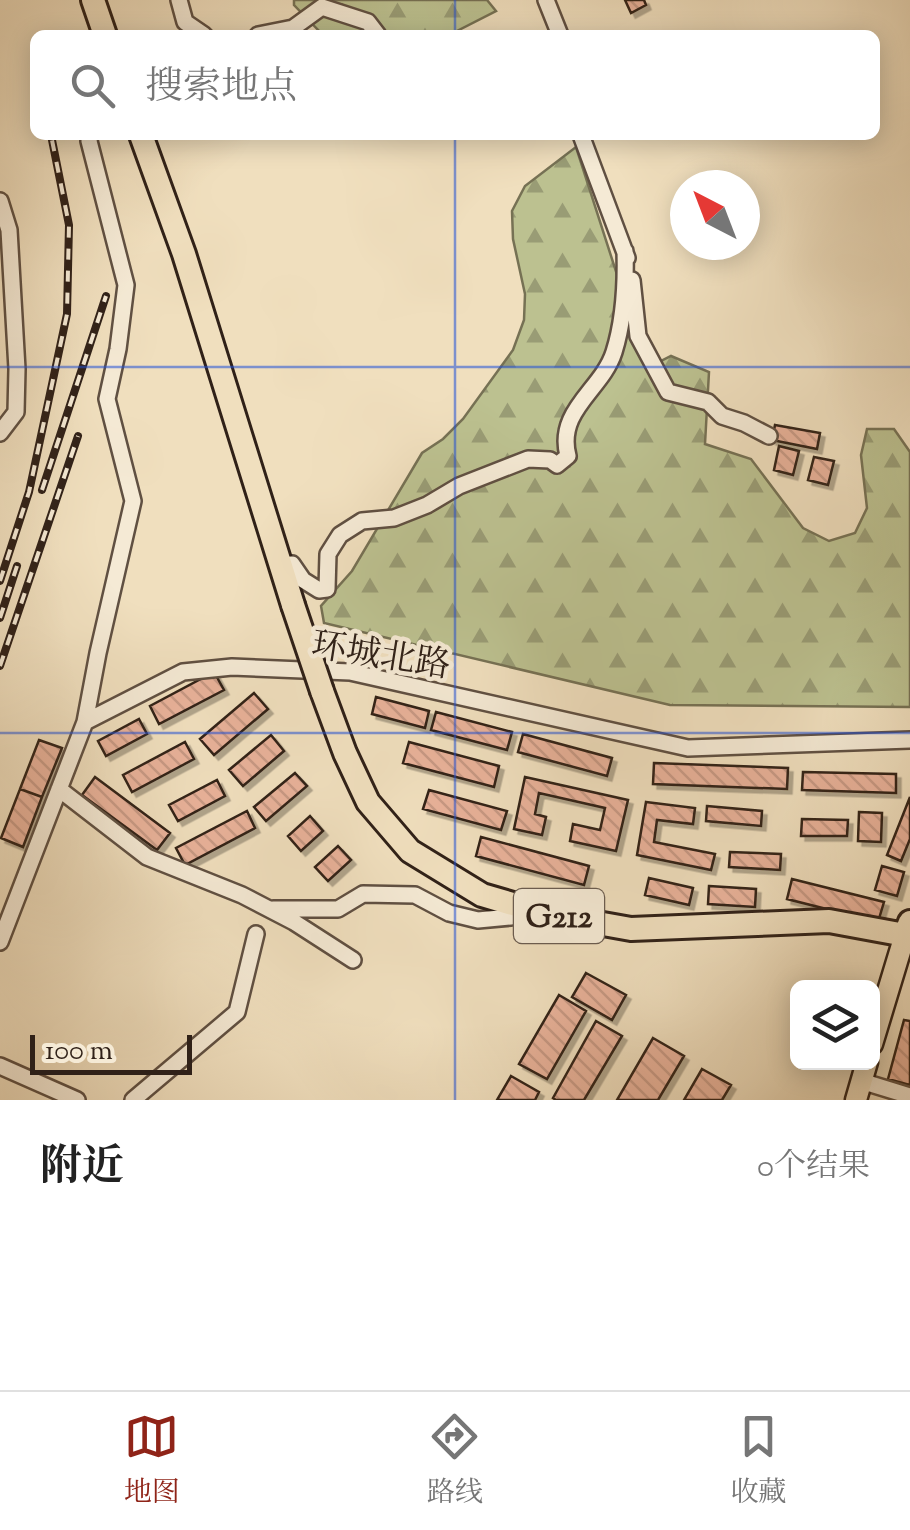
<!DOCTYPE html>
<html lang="zh">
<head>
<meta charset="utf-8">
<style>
	body { margin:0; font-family:"Sorts Mill Goudy","Noto Serif SC",serif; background:#f2f2f2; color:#222 }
	.controls { position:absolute; right:30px; bottom:30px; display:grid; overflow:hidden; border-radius:15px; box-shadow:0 5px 25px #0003 }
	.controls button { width:90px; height:90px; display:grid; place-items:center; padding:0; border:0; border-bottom:2px solid #e0e0e0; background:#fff; color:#222; font:50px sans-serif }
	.compass { position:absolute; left:670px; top:170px; width:90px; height:90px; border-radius:50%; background:#fff; box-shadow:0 5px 25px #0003; rotate:318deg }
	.scale { position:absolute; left:30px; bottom:25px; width:162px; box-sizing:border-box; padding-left:10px; border:5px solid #302118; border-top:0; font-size:28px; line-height:35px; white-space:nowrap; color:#302118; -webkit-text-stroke:8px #f5ead5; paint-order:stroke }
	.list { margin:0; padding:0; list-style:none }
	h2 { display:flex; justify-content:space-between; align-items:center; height:130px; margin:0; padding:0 40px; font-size:42px }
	h2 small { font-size:32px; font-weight:400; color:#767676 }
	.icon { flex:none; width:55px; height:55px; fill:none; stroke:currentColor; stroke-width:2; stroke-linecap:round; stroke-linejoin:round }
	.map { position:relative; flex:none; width:910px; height:1100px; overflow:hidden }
	.search { position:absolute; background:#fff; box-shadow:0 5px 25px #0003; left:30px; right:30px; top:30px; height:110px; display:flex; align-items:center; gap:25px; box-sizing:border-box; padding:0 35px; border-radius:15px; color:#767676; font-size:38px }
	.sheet { height:290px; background:#fff }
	nav { display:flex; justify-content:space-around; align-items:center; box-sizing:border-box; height:140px; border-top:2px solid #e0e0e0; background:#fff; font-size:28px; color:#767676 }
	nav a { display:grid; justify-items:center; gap:5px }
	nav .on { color:#8f2418 }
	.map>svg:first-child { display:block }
	.forest { fill:url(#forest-firs); stroke:#767154; stroke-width:2.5 }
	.building { fill:url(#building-back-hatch); stroke:#302118; stroke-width:2.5; filter:url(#shadow) }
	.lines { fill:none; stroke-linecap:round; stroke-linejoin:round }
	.minor-casing { stroke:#605042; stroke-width:20 }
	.major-casing { stroke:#302118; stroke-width:25 }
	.highway-casing { stroke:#302118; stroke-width:28 }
	.minor { stroke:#f5ead5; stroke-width:15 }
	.major { stroke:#f0dfbe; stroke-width:20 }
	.highway { stroke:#f0dfbe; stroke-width:22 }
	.rail-casing { stroke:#302118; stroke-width:8 }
	.rail { stroke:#f5ead5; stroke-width:4; stroke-dasharray:11; stroke-linecap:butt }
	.highway-bridge-casing { stroke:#302118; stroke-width:28; stroke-linecap:butt }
	.highway-bridge { stroke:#f0dfbe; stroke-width:22 }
	.grid { fill:none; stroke:#1d4ed8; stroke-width:2.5; stroke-opacity:0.55 }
	.labels { text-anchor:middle; stroke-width:9; stroke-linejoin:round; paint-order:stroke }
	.shield { fill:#f5ead5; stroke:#6b5d51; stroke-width:2.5 }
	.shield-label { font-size:32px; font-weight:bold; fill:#302118 }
	.street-label { font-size:35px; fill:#302118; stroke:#f5ead5 }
</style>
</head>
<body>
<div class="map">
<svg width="910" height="1100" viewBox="0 0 910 1100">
	<defs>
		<pattern id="forest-firs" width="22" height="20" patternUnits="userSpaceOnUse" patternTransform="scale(2.5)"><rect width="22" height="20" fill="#bcc190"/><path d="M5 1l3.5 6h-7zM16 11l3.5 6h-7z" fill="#999c75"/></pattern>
		<pattern id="building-back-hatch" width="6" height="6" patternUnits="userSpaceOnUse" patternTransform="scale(2.5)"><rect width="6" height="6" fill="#e9b29a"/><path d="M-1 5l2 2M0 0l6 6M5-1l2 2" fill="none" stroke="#c89984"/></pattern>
		<filter id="shadow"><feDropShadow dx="4.5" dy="4.5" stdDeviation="0" flood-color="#0004"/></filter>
	</defs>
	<rect width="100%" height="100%" fill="#f0dfbe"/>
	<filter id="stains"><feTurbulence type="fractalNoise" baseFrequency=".002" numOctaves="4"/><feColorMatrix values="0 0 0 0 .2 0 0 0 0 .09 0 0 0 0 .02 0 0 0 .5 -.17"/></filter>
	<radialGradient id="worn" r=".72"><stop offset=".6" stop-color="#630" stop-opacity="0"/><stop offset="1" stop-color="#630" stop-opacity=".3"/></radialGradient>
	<!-- forest -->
	<path class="forest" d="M294 0H487L496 11 449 35H323L294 5Z
		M576 147 647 368 671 356 709 372 705 444 751 459 803 528 829 541 855 533 867 508 861 455 867 429H894L910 452V707L670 705 324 623 321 606 352 571 422 453 443 439 463 419 513 350 524 320 525 294 513 239 512 211 525 186Z"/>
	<!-- building -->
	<path class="building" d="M625 0H644L646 5 631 13Z
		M775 425 820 433 817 449 772 440Z
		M779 446 799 451 793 475 774 470Z
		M814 457 834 461 828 485 808 480Z
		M214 672 224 690 159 724 150 706Z
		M254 693 268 709 214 755 200 739Z
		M376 697 429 711 425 728 372 714Z
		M436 712 512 732 507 750 431 730Z
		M139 719 147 734 106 756 98 741Z
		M523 734 612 758 607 776 518 752Z
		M271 735 284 751 243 786 229 770Z
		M39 740 62 748 42 797 20 789Z
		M185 742 194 759 132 792 123 775Z
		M409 742 499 766 494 787 403 763Z
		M654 763 788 768 787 789 653 784Z
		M803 772 896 774V793L802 790Z
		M295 773 307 786 266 821 254 807Z
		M95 777 170 833 157 850 82 795Z
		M525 777 628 800 616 851 570 841 573 824 600 830 605 808 539 793 535 814 546 817 542 835 514 829Z
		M217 780 225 796 178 821 169 805Z
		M20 789 42 797 23 847 1 838Z
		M429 790 507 811 501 830 423 809Z
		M910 797V839L901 861 887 855Z
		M646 802 695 808 693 824 657 820 654 842 715 854 711 870 637 855Z
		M707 806 762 811 761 826 706 821Z
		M247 811 255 828 185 865 176 848Z
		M859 812 882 813 881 842 858 841Z
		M310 816 323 831 301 851 288 836Z
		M802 819 848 820 847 836H801Z
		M481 837 589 866 584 885 476 856Z
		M338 846 351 860 328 881 315 867Z
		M730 852 781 854 780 870 729 867Z
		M882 866 904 872 897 896 875 890Z
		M649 878 693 888 689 905 645 895Z
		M792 879 884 902 878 922 787 899Z
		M709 886 756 889 755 907 708 904Z
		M586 973 626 995 612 1020 572 997Z
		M559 995 586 1011 547 1079 519 1064Z
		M904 1020 910 1021V1085L888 1079Z
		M596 1021 622 1036 584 1100H556L553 1098Z
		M653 1038 684 1056 658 1100H617Z
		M702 1069 731 1085 722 1100H684Z
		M511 1076 539 1092 535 1100H497Z"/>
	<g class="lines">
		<!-- minor casing -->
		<g class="minor-casing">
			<path id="minor" d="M179 0 185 22 204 35
				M546 0 560 35
				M258 35 293 28 322 7 368 22 378 35
				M581 135 627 258
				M0 201 9 230 17 369 16 412 0 433
				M632 280 638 336 668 392 708 402 722 416 744 423 769 436
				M281 565 292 564 303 580 319 590 327 589 328 554 340 535 362 521 394 518 427 505 459 486 528 459 550 460 557 465 568 456C556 410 602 390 614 352 624 320 626 284 625 251
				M85 722 98 653 133 501 107 399 118 349 126 285 89 141 90 135
				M59 789 147 857 242 895 294 922 353 960
				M273 909H338L363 894 415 895 449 913 478 920 511 917 528 909
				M0 942 85 722 183 672 232 667 350 672 688 748 910 740
				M0 1066 77 1100
				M861 1081 910 1096
				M133 1100 237 1012 256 934"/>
		</g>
		<!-- major casing -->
		<g class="major-casing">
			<path id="major" d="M872 1044 905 935
				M856 1100 867 1062"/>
		</g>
		<!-- highway casing -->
		<g class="highway-casing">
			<path id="highway" d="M93 0 105 35
				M141 135 184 254 293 605
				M322 691 345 753 368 802 410 851 482 895 547 914 631 929 829 921 905 935 910 922"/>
		</g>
		<!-- minor -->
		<use href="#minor" class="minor"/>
		<!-- major -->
		<use href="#major" class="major"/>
		<!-- highway -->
		<use href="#highway" class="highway"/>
		<!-- rail casing -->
		<g class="rail-casing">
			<path id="rail" d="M42 490 106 296
				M0 581 29 492 67 314 69 225 51 135
				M0 618 17 566
				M0 666 78 436"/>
		</g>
		<!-- rail -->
		<use href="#rail" class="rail"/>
		<!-- highway-bridge casing -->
		<g class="highway-bridge-casing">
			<path id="highway-bridge" d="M293 605 322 691"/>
		</g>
		<!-- highway-bridge -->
		<use href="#highway-bridge" class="highway-bridge"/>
	</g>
	<!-- grid -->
	<path class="grid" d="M455 0V35M455 135V1100M0 367H910M0 733H910"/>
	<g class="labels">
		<!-- shield labels -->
		<rect class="shield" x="514" y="889" width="90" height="54" rx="8"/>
		<g class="shield-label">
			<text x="559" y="927">G212</text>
		</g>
		<!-- street labels -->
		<g class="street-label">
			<text transform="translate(381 654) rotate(9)" y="12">环城北路</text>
		</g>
	</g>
	<rect width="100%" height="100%" filter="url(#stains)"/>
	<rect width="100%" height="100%" fill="url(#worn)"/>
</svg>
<div class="controls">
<button><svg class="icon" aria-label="layers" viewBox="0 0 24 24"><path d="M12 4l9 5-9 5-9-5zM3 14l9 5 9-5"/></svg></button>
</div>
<svg class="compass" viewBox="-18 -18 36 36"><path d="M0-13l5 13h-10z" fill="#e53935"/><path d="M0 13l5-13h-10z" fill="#767676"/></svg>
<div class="scale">100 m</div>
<div class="search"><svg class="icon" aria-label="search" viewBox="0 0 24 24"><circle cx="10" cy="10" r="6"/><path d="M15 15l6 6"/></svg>搜索地点</div>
</div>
<section class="sheet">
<h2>附近<small>0个结果</small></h2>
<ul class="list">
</ul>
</section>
<nav>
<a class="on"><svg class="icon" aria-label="map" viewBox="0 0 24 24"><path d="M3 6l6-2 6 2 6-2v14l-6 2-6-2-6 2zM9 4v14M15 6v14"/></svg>地图</a>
<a><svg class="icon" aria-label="directions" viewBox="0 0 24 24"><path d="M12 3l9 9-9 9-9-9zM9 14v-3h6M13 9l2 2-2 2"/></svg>路线</a>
<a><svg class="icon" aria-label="saved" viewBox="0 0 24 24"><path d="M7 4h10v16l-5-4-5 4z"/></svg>收藏</a>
</nav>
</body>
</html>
